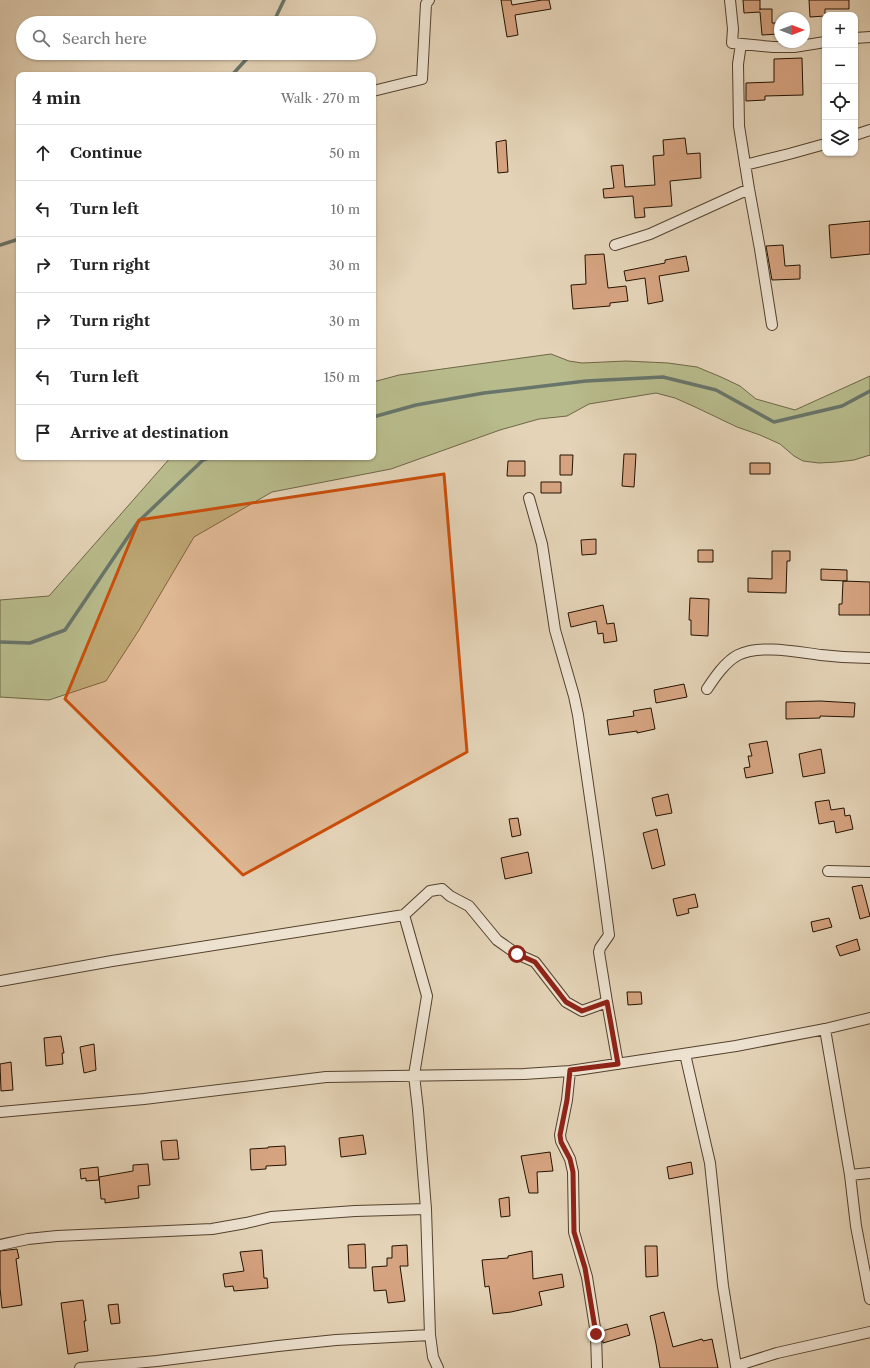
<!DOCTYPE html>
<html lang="en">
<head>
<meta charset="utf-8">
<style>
	body { margin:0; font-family:"Libre Caslon Text",serif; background:#f2f2f2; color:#222 }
	.controls { position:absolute; right:12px; top:12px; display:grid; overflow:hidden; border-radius:8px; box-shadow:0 1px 3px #0004 }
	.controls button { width:36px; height:36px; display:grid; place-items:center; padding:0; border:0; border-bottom:1px solid #e0e0e0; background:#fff; color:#222; font:20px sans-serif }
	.compass { position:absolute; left:774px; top:12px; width:36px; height:36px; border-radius:50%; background:#fff; box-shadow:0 1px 3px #0004; rotate:90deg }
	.stop { position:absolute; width:12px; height:12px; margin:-9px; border:3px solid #8f2418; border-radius:50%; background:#fff }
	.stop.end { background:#8f2418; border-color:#fff; box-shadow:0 1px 4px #0008 }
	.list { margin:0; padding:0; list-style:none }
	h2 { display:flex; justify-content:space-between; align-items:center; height:52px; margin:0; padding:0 16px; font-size:17px }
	h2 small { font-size:13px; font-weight:400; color:#767676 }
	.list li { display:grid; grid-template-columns:26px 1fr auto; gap:12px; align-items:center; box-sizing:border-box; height:56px; padding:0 16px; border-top:1px solid #e0e0e0 }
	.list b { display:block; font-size:15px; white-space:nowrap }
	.list em { font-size:13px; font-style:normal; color:#767676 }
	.icon { flex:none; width:22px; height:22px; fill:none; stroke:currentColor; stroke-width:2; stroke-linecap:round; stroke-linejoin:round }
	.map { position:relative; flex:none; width:870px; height:1368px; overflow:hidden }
	.search { position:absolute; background:#fff; box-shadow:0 1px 3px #0004; left:16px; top:16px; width:360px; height:44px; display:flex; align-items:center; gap:10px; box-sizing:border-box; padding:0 14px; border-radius:22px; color:#767676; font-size:15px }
	.panel { position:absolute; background:#fff; box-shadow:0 1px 3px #0004; left:16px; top:72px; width:360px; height:388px; border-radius:8px }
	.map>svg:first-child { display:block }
	.green { fill:#b8bb8c; stroke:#6e6646 }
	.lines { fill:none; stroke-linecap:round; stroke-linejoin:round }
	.stream { stroke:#68756a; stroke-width:3.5 }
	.building { fill:#d5a380; stroke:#241200 }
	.street-casing { stroke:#54422e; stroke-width:12 }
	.street { stroke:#ede2d0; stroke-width:10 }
	.route { stroke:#8f2418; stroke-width:5 }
	.marked { fill:#cb4e0a; fill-opacity:0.2; stroke:#cb4e0a; stroke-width:3; stroke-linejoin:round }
</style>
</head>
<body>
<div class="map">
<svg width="870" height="1368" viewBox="0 0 870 1368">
	<rect width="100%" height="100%" fill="#e4d3b7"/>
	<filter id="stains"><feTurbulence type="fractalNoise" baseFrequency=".005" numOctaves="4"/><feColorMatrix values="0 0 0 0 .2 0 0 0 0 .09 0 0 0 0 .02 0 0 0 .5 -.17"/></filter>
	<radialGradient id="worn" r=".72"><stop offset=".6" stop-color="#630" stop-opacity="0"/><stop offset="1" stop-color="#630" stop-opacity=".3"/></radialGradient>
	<!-- green -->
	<path class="green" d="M551 354 569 361 582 363 626 361 668 363 697 367 721 377 740 386 756 399 795 410 870 376V455L854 460 837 462 819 463 803 461 794 456 780 444 760 435 737 427 693 406 675 398 656 393 589 404 567 416 539 419 500 430 391 469 272 492 194 537 139 630 106 681 49 700 0 697V600L49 596 171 457H373V382L399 375Z"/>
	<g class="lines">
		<!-- stream -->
		<path class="stream" d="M273 23 284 0
			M232 75 252 53
			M0 245 19 239
			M373 417 416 405 484 393 586 381 663 377 716 390 774 422 842 406 870 391
			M0 642 30 643 65 630 138 522 203 460 212 457"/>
	</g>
	<!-- building -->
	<path class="building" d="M501 0H511L512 5 542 0H549L551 9 515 15 518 35 507 37Z
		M743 0H760V10V9H772V23H777L778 34 762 35 760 12 744 13Z
		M809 0H849V9H825V16L810 17Z
		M802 58 803 95 765 96V100L746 101V83L774 82V59Z
		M685 138 687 154 700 153 701 178 670 181 672 206 644 208 645 217 635 218 633 196 604 198 603 189 614 188 611 166 623 165 625 187 655 185 653 156 664 155 663 140Z
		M506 140 508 172 498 173 496 142Z
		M870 221V254L831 258 829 225Z
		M783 245 785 266 800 265V279L772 280 766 246Z
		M604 254 608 288 626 286 628 301 610 303V306L573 309 571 285 586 284 585 255Z
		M686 256 689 271 659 276 663 301 648 304 645 278 626 281 624 271 665 263V260Z
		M624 454H636L634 487 622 486Z
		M560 455H573L572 475H560Z
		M508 461H525V476H507Z
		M750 463H770V474H750Z
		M541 482H561V493H541Z
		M596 539V554L582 555 581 540Z
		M698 550H713V562H698Z
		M772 551H790V561H787L786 593 748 592V578L772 579Z
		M821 569 847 570V581L821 580Z
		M843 581 870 582V615H839V604H842Z
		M690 598 709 599 708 636 691 635V620H689Z
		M603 605 607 624 614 623 617 641 604 643 603 633 598 634 596 621 571 627 568 613Z
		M684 684 687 697 656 703 654 690Z
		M820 701 855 703 854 717 820 716V718L786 719V702Z
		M651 708 655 729 637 733V731L609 735 607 720 634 716 633 711Z
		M767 741 773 773 746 778 744 768 750 767 748 756H752L749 744Z
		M821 749 825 773 803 777 799 754Z
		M668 794 672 813 656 816 652 798Z
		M829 800 831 810 844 808 845 816 850 815 853 829 836 833 834 821 819 824 815 802Z
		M518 818 521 835 512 837 509 819Z
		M657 829 665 865 652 869 643 833Z
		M528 852 532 873 505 879 501 858Z
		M862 885 870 916 860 919 852 887Z
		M695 894 698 907 688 909 689 913 677 916 673 899Z
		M829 918 832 927 813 932 811 922Z
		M857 939 860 950 840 956 836 946Z
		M627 992H641L642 1004 628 1005Z
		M61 1036 64 1053H62L63 1064 46 1066 44 1038Z
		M94 1044 96 1070 84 1073 80 1047Z
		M11 1062 13 1090 1 1091 0 1064Z
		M363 1135 366 1154 341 1157 339 1138Z
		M177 1140 179 1159 163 1160 161 1141Z
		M285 1146 286 1165 266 1166V1169L251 1170 250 1149 268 1148V1147Z
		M550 1152 553 1171 537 1172 538 1193H529L521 1156Z
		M691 1162 693 1174 669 1179 667 1167Z
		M148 1164 150 1185 138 1186 139 1198 105 1203V1199H101L99 1177 133 1171V1165Z
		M98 1167 99 1180 86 1181V1178L81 1179 80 1169Z
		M509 1197 510 1216 501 1217 499 1199Z
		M365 1244 366 1268H349L348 1245Z
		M407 1245 408 1266H400L405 1301 388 1303 386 1290 374 1291 372 1267 387 1266V1258H392V1246Z
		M645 1246H657L658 1276 646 1277Z
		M17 1249 19 1258 16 1259 22 1305 2 1308 0 1288V1251Z
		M262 1250 264 1278H267L268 1288 234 1291 233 1286 225 1287 223 1274 244 1271 240 1252Z
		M532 1251 533 1279 562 1274 564 1287 539 1292 542 1305 511 1312 493 1314 489 1286 485 1287 482 1260 508 1258V1256Z
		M83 1300 86 1321H84L88 1351 68 1354 61 1303Z
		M118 1304 120 1323 111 1324 108 1305Z
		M664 1312 673 1347 702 1339 703 1341 712 1339 718 1368H660L656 1344 650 1316Z
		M627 1324 630 1335 603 1343 602 1331Z"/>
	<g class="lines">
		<!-- street casing -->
		<g class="street-casing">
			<path id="street" d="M730 0 733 29 732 43 773 47H794L825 42
				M855 38 870 37
				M741 44 738 64 739 126 749 189 760 249 772 325
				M373 91 422 79 426 4 429 0
				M855 135 870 130
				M745 165 789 154 825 144
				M615 245 650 234 749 189
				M529 498 542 544 555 630 574 696 578 715 599 860 609 935 600 948 599 952 607 1002 618 1064
				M707 689C715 677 725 662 738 655 760 644 797 652 821 655 837 657 853 658 870 658
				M828 871 870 872
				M404 915 427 996 414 1075 418 1110 426 1209 430 1335
				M0 981 112 961 404 915 430 891 442 889 450 896 469 906 497 940 517 954 535 962 566 1002 582 1011 607 1002
				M825 1029 850 1175 856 1226 870 1299
				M685 1054 710 1163 723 1286 736 1366 777 1353 870 1332
				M570 1071 567 1100 560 1135 561 1141 570 1159 573 1172 574 1232 587 1277 596 1334 597 1368
				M0 1112 144 1099 326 1077 524 1074 570 1071 736 1046 825 1029 870 1018
				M850 1175 870 1173
				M0 1245 28 1239 57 1236 212 1229 246 1223 271 1217 355 1211 426 1209
				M80 1368 157 1361 278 1346 336 1340 430 1335 433 1357 438 1368"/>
		</g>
		<!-- street -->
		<use href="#street" class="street"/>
	</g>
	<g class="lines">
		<!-- route -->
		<path class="route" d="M517 954 535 962 566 1002 582 1011 607 1002 618 1064 570 1070 567 1100 560 1135 561 1142 570 1159 573 1172 574 1232 585 1268 596 1334"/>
	</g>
	<!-- marked area -->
	<path class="marked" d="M444 474 467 752 243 875 65 699 139 520Z"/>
	<rect width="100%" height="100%" filter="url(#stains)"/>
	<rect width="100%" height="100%" fill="url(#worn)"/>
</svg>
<div class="controls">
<button>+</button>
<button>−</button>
<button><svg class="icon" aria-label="locate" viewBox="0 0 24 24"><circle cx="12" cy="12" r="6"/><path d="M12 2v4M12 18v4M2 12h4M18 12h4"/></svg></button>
<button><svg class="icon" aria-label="layers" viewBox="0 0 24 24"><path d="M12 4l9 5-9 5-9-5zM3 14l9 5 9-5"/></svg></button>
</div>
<svg class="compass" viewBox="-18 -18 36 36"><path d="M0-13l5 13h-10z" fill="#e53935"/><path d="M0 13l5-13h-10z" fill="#767676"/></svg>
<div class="stop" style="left:517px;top:954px"></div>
<div class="stop end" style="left:596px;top:1334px"></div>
<div class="search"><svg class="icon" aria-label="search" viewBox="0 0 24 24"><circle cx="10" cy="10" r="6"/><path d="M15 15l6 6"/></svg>Search here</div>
<section class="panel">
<h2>4 min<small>Walk · 270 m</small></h2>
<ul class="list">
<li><svg class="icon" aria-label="ahead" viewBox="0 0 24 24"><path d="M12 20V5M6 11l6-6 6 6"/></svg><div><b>Continue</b></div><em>50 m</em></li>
<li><svg class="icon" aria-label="left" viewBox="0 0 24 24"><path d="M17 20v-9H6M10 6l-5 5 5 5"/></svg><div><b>Turn left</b></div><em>10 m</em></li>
<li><svg class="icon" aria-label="right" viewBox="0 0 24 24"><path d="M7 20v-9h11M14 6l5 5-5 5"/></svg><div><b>Turn right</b></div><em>30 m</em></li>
<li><svg class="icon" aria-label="right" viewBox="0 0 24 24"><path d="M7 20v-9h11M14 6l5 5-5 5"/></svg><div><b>Turn right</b></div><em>30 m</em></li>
<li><svg class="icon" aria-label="left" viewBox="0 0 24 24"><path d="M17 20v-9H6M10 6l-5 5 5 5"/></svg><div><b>Turn left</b></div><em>150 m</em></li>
<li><svg class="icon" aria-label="arrive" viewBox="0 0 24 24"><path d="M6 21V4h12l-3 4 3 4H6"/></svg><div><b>Arrive at destination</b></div></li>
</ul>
</section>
</div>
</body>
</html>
